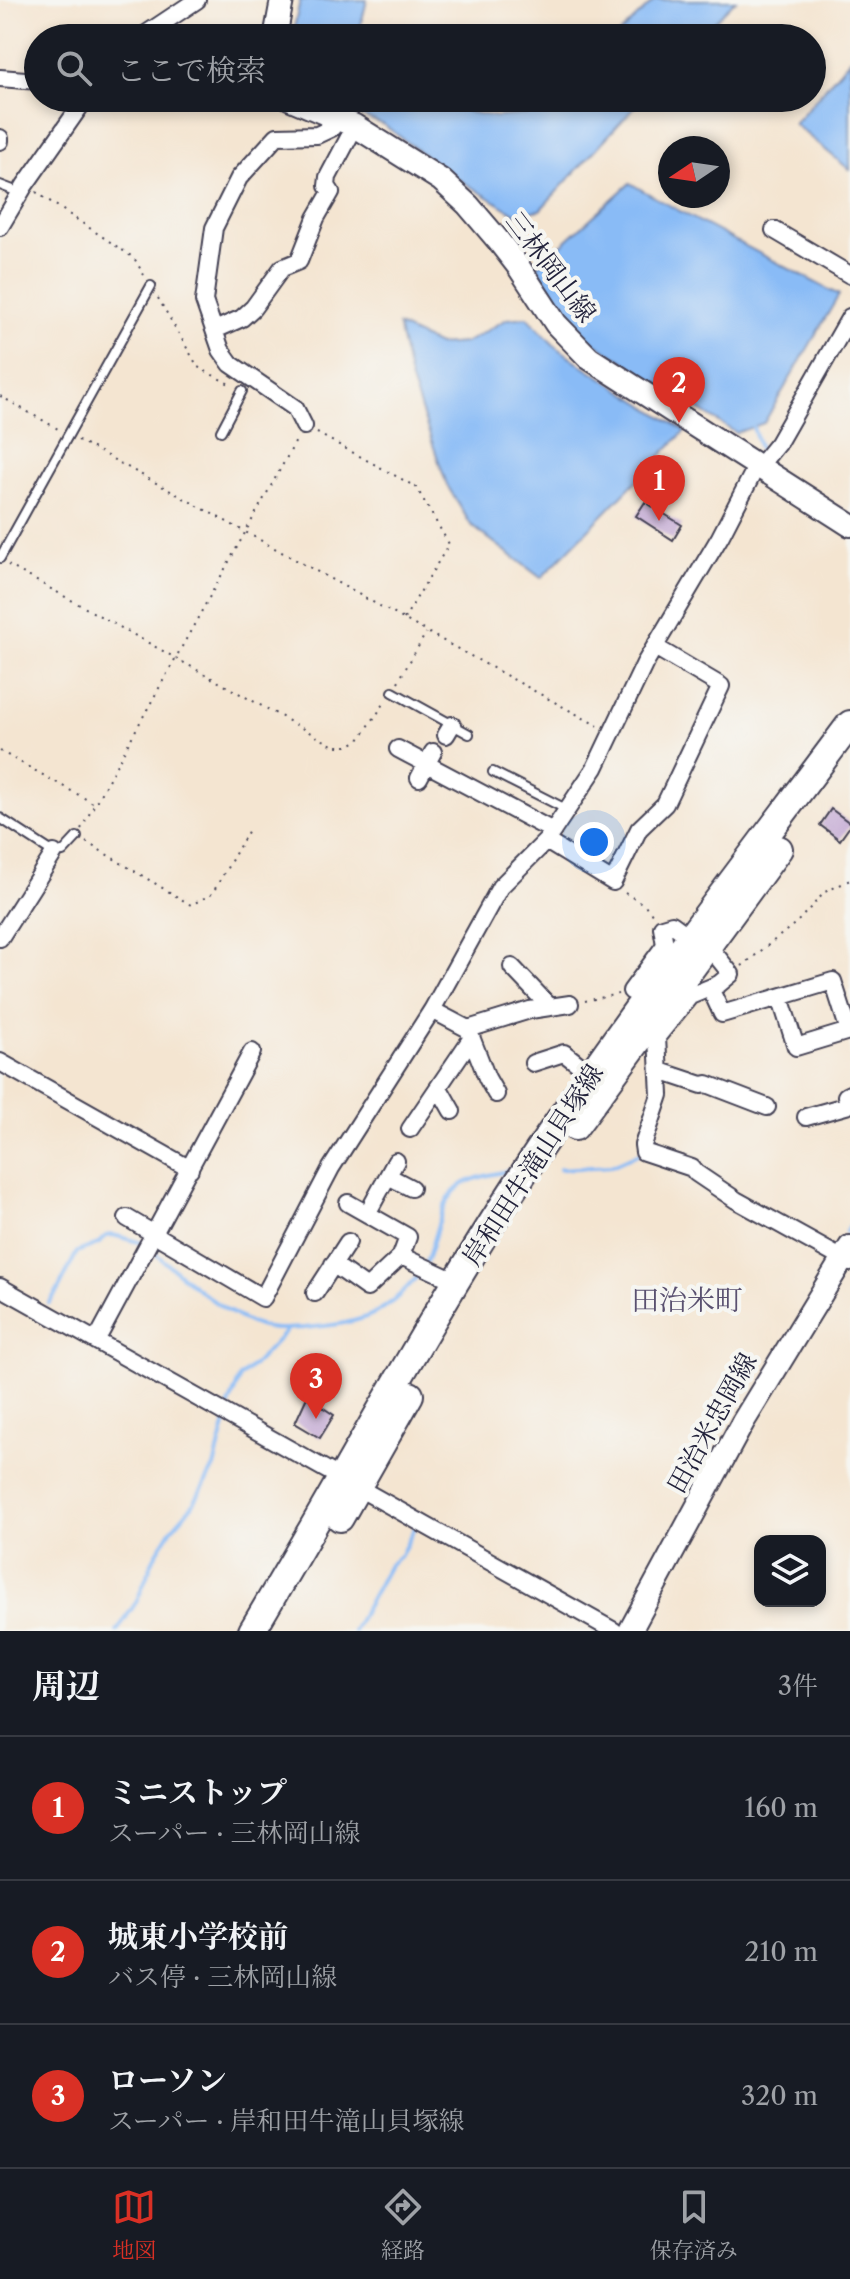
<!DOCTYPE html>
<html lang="ja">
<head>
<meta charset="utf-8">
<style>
	body { margin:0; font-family:"Libre Caslon Text","Noto Serif JP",serif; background:#20242c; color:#f1f3f6 }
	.controls { position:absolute; right:24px; bottom:24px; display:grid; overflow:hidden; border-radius:16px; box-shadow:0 4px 12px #0003 }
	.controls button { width:72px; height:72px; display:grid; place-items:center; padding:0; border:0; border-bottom:2px solid #363941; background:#171b24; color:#f1f3f6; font:40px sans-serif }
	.compass { position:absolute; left:658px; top:136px; width:72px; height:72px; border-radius:50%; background:#171b24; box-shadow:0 4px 12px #0003; rotate:257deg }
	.you { position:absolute; left:594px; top:842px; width:28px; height:28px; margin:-20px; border:6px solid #fff; border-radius:50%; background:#1a73e8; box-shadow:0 0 0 12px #1a73e833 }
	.badge { display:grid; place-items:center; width:52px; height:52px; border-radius:50%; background:#d93025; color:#fff; font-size:26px; font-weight:700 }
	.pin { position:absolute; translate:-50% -66px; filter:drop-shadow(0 2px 4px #0008) }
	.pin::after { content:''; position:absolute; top:42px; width:28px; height:24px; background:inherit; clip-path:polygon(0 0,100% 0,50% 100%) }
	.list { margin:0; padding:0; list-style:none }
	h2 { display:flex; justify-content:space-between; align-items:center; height:104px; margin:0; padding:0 32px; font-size:34px }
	h2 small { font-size:26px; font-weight:400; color:#9ea1a6 }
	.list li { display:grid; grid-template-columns:52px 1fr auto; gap:24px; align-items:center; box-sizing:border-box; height:144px; padding:0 32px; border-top:2px solid #363941 }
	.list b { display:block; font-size:30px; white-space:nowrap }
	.list p { margin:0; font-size:26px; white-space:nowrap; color:#9ea1a6 }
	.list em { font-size:26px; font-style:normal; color:#9ea1a6 }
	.icon { flex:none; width:44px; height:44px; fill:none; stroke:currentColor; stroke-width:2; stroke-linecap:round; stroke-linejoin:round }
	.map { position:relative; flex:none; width:850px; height:1631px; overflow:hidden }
	.search { position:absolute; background:#171b24; box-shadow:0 4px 12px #0003; left:24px; right:24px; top:24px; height:88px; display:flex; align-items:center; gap:20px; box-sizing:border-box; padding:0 28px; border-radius:44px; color:#9ea1a6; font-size:30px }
	.sheet { height:536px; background:#171b24 }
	nav { display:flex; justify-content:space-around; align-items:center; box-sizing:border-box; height:112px; border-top:2px solid #363941; background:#171b24; font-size:22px; color:#9ea1a6 }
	nav a { display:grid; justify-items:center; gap:4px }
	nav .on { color:#d93025 }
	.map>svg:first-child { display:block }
	.water { fill:#89bbf6; stroke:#566e98; stroke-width:2 }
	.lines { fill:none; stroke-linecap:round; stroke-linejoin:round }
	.stream { stroke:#89bbf6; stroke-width:4 }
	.building { fill:#c2a7d3 }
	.service-casing { stroke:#423f52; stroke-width:12 }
	.minor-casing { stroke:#423f52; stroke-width:20 }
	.secondary-casing { stroke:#423f52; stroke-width:26 }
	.primary-casing { stroke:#423f52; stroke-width:30 }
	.path { stroke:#423f52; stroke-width:2; stroke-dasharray:2 6; stroke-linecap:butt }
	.service { stroke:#fff; stroke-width:8 }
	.minor { stroke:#fff; stroke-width:16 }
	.secondary { stroke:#fff; stroke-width:22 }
	.primary { stroke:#fff; stroke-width:26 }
	.labels { text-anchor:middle; stroke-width:8; stroke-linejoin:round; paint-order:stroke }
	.street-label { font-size:26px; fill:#22223b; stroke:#f6f6f2 }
	.neighbourhood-label { font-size:28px; fill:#5a5170; stroke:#f6f6f2 }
</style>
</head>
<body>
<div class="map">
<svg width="850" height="1631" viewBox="0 0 850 1631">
	<rect width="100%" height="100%" fill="#f6f6f2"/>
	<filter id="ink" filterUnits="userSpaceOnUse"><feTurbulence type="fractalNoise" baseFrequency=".0125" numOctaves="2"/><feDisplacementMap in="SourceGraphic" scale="16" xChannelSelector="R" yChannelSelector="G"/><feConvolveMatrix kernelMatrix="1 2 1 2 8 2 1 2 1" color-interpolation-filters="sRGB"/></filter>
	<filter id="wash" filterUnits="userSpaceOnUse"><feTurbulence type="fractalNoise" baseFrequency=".006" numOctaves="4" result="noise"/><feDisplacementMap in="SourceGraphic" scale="32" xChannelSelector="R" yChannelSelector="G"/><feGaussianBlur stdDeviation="1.8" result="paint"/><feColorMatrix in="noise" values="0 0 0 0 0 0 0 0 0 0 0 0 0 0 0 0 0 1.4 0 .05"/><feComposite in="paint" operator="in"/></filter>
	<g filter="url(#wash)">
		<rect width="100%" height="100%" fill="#f4e5d1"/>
		<!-- water -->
		<path class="water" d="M300 0H367L360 28 365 38H292Z
			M655 0H736L698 38H615Z
			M850 59V170L794 124Z
			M319 98H439L469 112 496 117 529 114 554 98H643L540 210 516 214 447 172 384 125Z
			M630 183C698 223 770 258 839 295L764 423 736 433 589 339 569 316 537 267Z
			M527 317 554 345 579 363 685 431 541 578 471 525 447 485 410 378 398 326 438 345 465 343 507 319Z"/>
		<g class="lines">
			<!-- stream -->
			<path class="stream" d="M753 427 760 450
				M560 1169 611 1166 640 1153
				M846 1232 850 1224
				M156 1254C183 1277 223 1313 256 1325 272 1331 288 1329 304 1328 362 1323 383 1318 421 1272
				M426 1262C437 1237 439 1197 465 1183 478 1176 494 1174 508 1171
				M49 1303 58 1290 77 1252 98 1244 106 1236 113 1235 142 1243
				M228 1408 240 1377 255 1364 287 1330
				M117 1631 137 1601 154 1558 171 1530 192 1506 205 1484 214 1467 226 1422
				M353 1631 389 1565 401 1555 415 1527"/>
		</g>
		<g id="blocks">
			<!-- building -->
			<path class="building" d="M645 502 682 525 673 540 636 516Z
				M831 809 850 823V826L840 840 820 825Z
				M307 1397 334 1415 320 1438 295 1423Z"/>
		</g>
	</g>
	<g filter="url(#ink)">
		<use href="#blocks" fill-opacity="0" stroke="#423f52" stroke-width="2"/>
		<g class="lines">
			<!-- service casing -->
			<g class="service-casing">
				<path id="service" d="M0 185 21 193
					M221 431 242 391
					M0 558 151 286
					M393 692 469 734
					M493 772 566 809
					M0 818 54 853 63 852 77 837"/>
			</g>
			<!-- minor casing -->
			<g class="minor-casing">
				<path id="minor" d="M140 38 197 0
					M0 78 38 81
					M0 138V141
					M0 227 25 185 86 98
					M774 230 850 275
					M215 330 242 318 253 308 282 268 299 261 316 218 331 192 327 186 328 177 355 126
					M304 426 295 408 231 364 221 350 204 301 214 228 239 178 277 136 317 135 332 128 336 117
					M446 735 452 725
					M398 749 553 831
					M419 778 433 752
					M546 841 613 882 639 829 665 804 721 686 655 647
					M0 938 54 853
					M706 948 715 954 731 974 719 984 690 996 657 1037 660 1095 643 1145 644 1152 692 1168 696 1173 736 1200 850 1263
					M512 967 550 1007
					M710 988 722 1014 833 981 849 1031 796 1047 780 997
					M631 991 665 945 662 927 672 924 691 938
					M432 1010 468 1029 487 1078 496 1094
					M468 1029 530 1010 570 1004
					M0 1062 190 1169
					M533 1063 564 1053 591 1074
					M660 1071 702 1085 707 1084 767 1107
					M439 1088 452 1111
					M806 1117 849 1105 846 1096 850 1094
					M410 1129 471 1039
					M388 1176 411 1188
					M348 1203 408 1237 401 1256
					M367 1214 396 1161
					M127 1218 263 1298 331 1168 432 1010 500 887 546 841 595 768 645 663 720 537 752 475 778 443 850 317
					M333 1264 367 1288 401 1256 457 1282
					M0 1287 614 1631
					M315 1293 348 1242
					M96 1341 252 1052"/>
			</g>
			<!-- secondary casing -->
			<g class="secondary-casing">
				<path id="secondary" d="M275 38 282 0
					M289 98 355 126 441 180 468 205 497 239 518 266 556 324 589 358 850 525
					M630 1631 743 1422 850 1247"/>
			</g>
			<!-- primary casing -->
			<g class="primary-casing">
				<path id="primary" d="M575 1127 779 849
					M340 1518 410 1395
					M252 1631C344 1477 429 1318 527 1168 627 1016 741 870 850 724"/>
			</g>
			<!-- path -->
			<path class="path" d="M36 192 134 258 144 275
				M158 298 198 367 231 385
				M0 396 58 429
				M317 433 416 487 449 544 404 619
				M78 440 598 726
				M8 565 334 746H347L359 740 386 701
				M398 682 426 633
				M0 751 93 803
				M81 829 297 439
				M86 842 191 905 212 894 250 828
				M625 893 645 905 654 916
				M742 966 797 922 825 892 850 880
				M585 1001 618 994"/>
			<!-- service -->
			<use href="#service" class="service"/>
			<!-- minor -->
			<use href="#minor" class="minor"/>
			<!-- secondary -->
			<use href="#secondary" class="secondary"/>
			<!-- primary -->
			<use href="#primary" class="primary"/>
		</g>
	</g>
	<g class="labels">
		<!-- street labels -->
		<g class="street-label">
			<text transform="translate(551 267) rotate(53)" y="9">三林岡山線</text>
			<text transform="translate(533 1165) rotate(-57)" y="9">岸和田牛滝山貝塚線</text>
			<text transform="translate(712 1423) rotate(-61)" y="9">田治米忠岡線</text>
		</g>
		<!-- neighbourhood labels -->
		<g class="neighbourhood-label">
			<text x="687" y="1310">田治米町</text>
		</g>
	</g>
</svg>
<div class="controls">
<button><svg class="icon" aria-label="layers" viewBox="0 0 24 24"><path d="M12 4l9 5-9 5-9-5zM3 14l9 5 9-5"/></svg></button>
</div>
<svg class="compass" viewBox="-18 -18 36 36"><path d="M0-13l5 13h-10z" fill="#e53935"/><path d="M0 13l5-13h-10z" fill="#9ea1a6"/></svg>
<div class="you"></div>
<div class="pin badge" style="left:659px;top:521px">1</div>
<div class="pin badge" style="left:679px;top:423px">2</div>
<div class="pin badge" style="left:316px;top:1419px">3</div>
<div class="search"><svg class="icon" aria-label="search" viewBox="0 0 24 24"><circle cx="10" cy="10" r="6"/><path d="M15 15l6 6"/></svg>ここで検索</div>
</div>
<section class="sheet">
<h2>周辺<small>3件</small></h2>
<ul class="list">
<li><span class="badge">1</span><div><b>ミニストップ</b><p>スーパー · 三林岡山線</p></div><em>160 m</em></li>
<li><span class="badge">2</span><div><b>城東小学校前</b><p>バス停 · 三林岡山線</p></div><em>210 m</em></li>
<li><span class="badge">3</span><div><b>ローソン</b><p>スーパー · 岸和田牛滝山貝塚線</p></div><em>320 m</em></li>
</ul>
</section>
<nav>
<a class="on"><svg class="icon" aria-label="map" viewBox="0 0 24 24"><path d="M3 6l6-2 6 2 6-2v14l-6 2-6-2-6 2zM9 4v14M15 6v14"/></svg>地図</a>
<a><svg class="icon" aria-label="directions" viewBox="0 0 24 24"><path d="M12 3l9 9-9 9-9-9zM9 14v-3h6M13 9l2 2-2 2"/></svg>経路</a>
<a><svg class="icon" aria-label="saved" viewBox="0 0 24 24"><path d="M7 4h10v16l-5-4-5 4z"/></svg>保存済み</a>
</nav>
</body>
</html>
